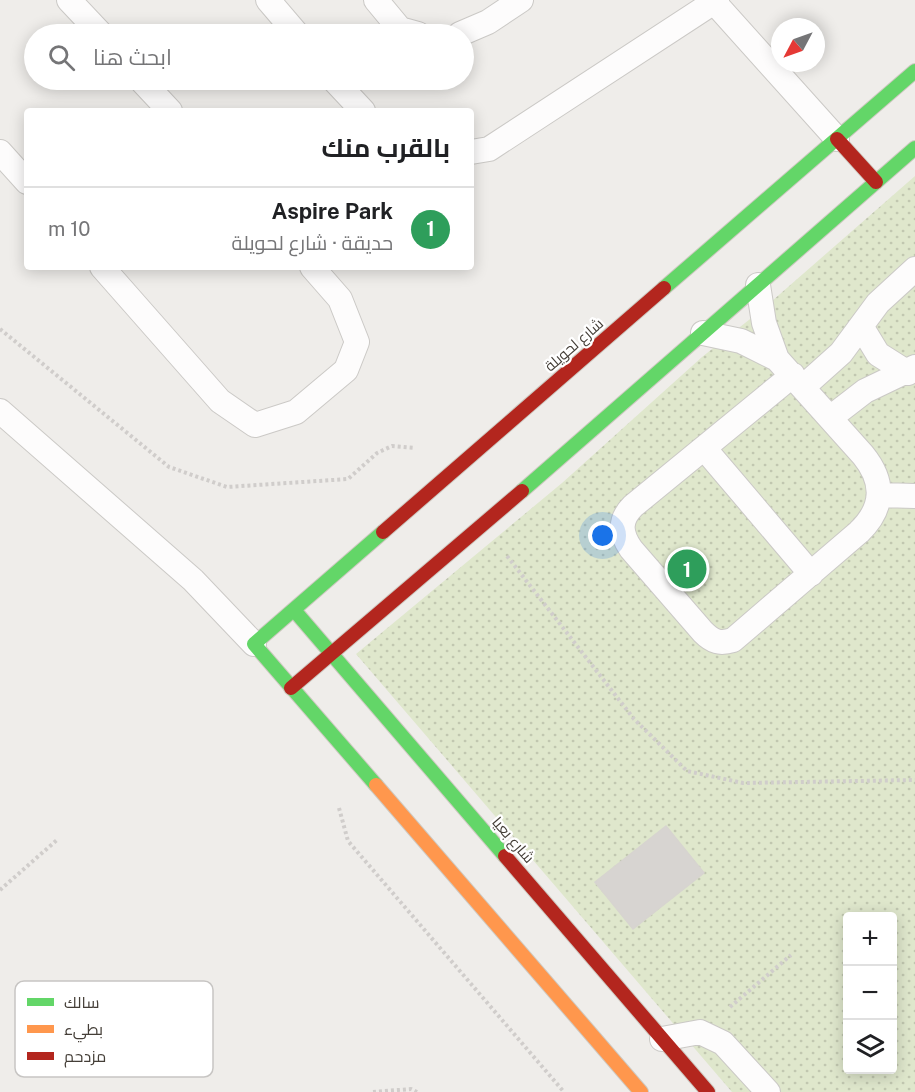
<!DOCTYPE html>
<html lang="ar">
<head>
<meta charset="utf-8">
<style>
	body { margin:0; font-family:"Public Sans",Cairo,sans-serif; background:#f2f2f2; color:#202124; direction:rtl }
	.controls { position:absolute; right:18px; bottom:18px; display:grid; overflow:hidden; border-radius:6px; box-shadow:0 3px 15px #0003 }
	.controls button { width:54px; height:54px; display:grid; place-items:center; padding:0; border:0; border-bottom:2px solid #e0e0e0; background:#fff; color:#202124; font:30px sans-serif }
	.compass { position:absolute; left:771px; top:18px; width:54px; height:54px; border-radius:50%; background:#fff; box-shadow:0 3px 15px #0003; rotate:229deg }
	.you { position:absolute; left:603px; top:536px; width:21px; height:21px; margin:-15px; border:4px solid #fff; border-radius:50%; background:#1a73e8; box-shadow:0 0 0 9px #1a73e833 }
	.badge { display:grid; place-items:center; width:39px; height:39px; border-radius:50%; background:#0b8043; color:#fff; font-size:20px; font-weight:700 }
	.pin { position:absolute; translate:-50% -50%; border:3px solid #fff; box-shadow:0 2px 6px #0006 }
	.list { margin:0; padding:0; list-style:none }
	h2 { display:flex; justify-content:space-between; align-items:center; height:78px; margin:0; padding:0 24px; font-size:26px }
	h2 small { font-size:20px; font-weight:400; color:#757577 }
	.list li { display:grid; grid-template-columns:39px 1fr auto; gap:18px; align-items:center; box-sizing:border-box; height:84px; padding:0 24px; border-top:2px solid #e0e0e0 }
	.list b { display:block; font-size:22px; white-space:nowrap }
	.list p { margin:0; font-size:20px; white-space:nowrap; color:#757577 }
	.list em { font-size:20px; font-style:normal; color:#757577 }
	.icon { flex:none; width:33px; height:33px; fill:none; stroke:currentColor; stroke-width:2; stroke-linecap:round; stroke-linejoin:round }
	.map { position:relative; flex:none; width:915px; height:1092px; overflow:hidden; direction:ltr }
	.search { position:absolute; background:#fff; box-shadow:0 3px 15px #0003; left:24px; top:24px; width:450px; height:66px; display:flex; align-items:center; gap:15px; box-sizing:border-box; padding:0 21px; border-radius:33px; color:#757577; font-size:22px }
	.panel { position:absolute; background:#fff; box-shadow:0 3px 15px #0003; left:24px; top:108px; width:450px; height:162px; border-radius:6px; direction:rtl }
	.map>svg:first-child { display:block }
	.park { fill:url(#park-dots); fill-rule:evenodd }
	.building { fill:#d7d4d1; stroke:#d7d4d0; stroke-width:1.5 }
	.lines { fill:none; stroke-linecap:round; stroke-linejoin:round }
	.lane-casing { stroke:#cbc9c6; stroke-width:26 }
	.fast-casing { stroke:#cec9c1; stroke-width:16 }
	.slow-casing { stroke:#cec9c1; stroke-width:16 }
	.jam-casing { stroke:#cec9c1; stroke-width:16 }
	.path { stroke:#d0cdcb; stroke-width:4; stroke-dasharray:3 3; stroke-linecap:butt }
	.lane { stroke:#fdfcfc; stroke-width:24 }
	.fast { stroke:#63d668; stroke-width:14 }
	.slow { stroke:#ff974d; stroke-width:14 }
	.jam { stroke:#b3261e; stroke-width:14 }
	.labels { text-anchor:middle; stroke-width:4.5; stroke-linejoin:round; paint-order:stroke }
	.street-label { font-size:15px; fill:#443e37; stroke:#fff }
	.key { fill:#fff; stroke:#c7c5c3; stroke-width:1.5 }
	.key-label { font-size:16px; fill:#443e37 }
</style>
</head>
<body>
<div class="map">
<svg width="915" height="1092" viewBox="0 0 915 1092">
	<defs>
		<pattern id="park-dots" width="8" height="8" patternUnits="userSpaceOnUse" patternTransform="scale(1.5)"><rect width="8" height="8" fill="#dfe7cc"/><path d="M2 2h.1M6 6h.1" fill="none" stroke="#c1c7b0" stroke-width="1.8" stroke-linecap="round"/></pattern>
	</defs>
	<rect width="100%" height="100%" fill="#efedea"/>
	<!-- park -->
	<path class="park" d="M915 176V1092H732L356 654 562 483 702 357 764 308ZM848 916H892V1070H848Z"/>
	<!-- building -->
	<path class="building" d="M666 826 704 873 633 929 595 882Z"/>
	<g class="lines">
		<!-- lane casing -->
		<g class="lane-casing">
			<path id="lane" d="M69 0 101 34
				M268 0 297 34
				M376 0 400 29 418 34
				M714 2 837 139
				M460 34 488 22 521 0
				M141 80 170 111
				M334 80 363 111
				M0 152 27 182
				M471 152 489 149 717 0
				M102 267 220 401 255 425 296 412 346 370 357 342 340 299 312 267
				M758 285 764 323 777 359
				M861 326 878 354 908 373
				M703 333 741 341 777 359 863 455C885 482 884 508 859 532L733 640C720 644 713 642 703 632L631 549C620 533 619 520 633 506L793 375
				M803 387 841 353 878 303 915 269
				M0 411 193 580 254 644
				M830 418 865 391 915 367
				M704 448 811 574
				M880 495 915 496
				M662 1039 700 1032 723 1043 768 1092"/>
		</g>
		<!-- fast casing -->
		<g class="fast-casing">
			<path id="fast" d="M664 288 915 71
				M522 491 915 148
				M294 610 505 856
				M376 785 254 644 383 532"/>
		</g>
		<!-- slow casing -->
		<g class="slow-casing">
			<path id="slow" d="M376 785 641 1092"/>
		</g>
		<!-- jam casing -->
		<g class="jam-casing">
			<path id="jam" d="M837 139 876 182
				M383 532 664 288
				M291 688 522 491
				M505 856 708 1092"/>
		</g>
		<!-- path -->
		<path class="path" d="M0 329 169 467 227 487 348 479 377 453 392 446 415 448
			M507 556 634 719 687 771 743 783 915 780
			M339 808 348 841 564 1092
			M0 890 58 839
			M730 1007 791 955
			M373 1092 411 1089 417 1092"/>
		<!-- lane -->
		<use href="#lane" class="lane"/>
		<!-- fast -->
		<use href="#fast" class="fast"/>
		<!-- slow -->
		<use href="#slow" class="slow"/>
		<!-- jam -->
		<use href="#jam" class="jam"/>
	</g>
	<g class="labels">
		<!-- street labels -->
		<g class="street-label">
			<text transform="translate(574 345) rotate(-41)" y="5">شارع لحويلة</text>
			<text transform="translate(513 840) rotate(49)" y="5">شارع بعيا</text>
		</g>
	</g>
	<!-- legend -->
	<rect x="15" y="981" width="198" height="96" rx="9" class="key"/>
	<rect x="27" y="998" width="27" height="8" fill="#63d668"/>
	<rect x="27" y="1025" width="27" height="8" fill="#ff974d"/>
	<rect x="27" y="1052" width="27" height="8" fill="#b3261e"/>
	<g class="key-label">
		<text x="64" y="1008">سالك</text>
		<text x="64" y="1035">بطيء</text>
		<text x="64" y="1062">مزدحم</text>
	</g>
</svg>
<div class="controls">
<button>+</button>
<button>−</button>
<button><svg class="icon" aria-label="layers" viewBox="0 0 24 24"><path d="M12 4l9 5-9 5-9-5zM3 14l9 5 9-5"/></svg></button>
</div>
<svg class="compass" viewBox="-18 -18 36 36"><path d="M0-13l5 13h-10z" fill="#e53935"/><path d="M0 13l5-13h-10z" fill="#757577"/></svg>
<div class="you"></div>
<div class="pin badge" style="left:687px;top:569px;background:#2e9e5b">1</div>
<div class="search"><svg class="icon" aria-label="search" viewBox="0 0 24 24"><circle cx="10" cy="10" r="6"/><path d="M15 15l6 6"/></svg>ابحث هنا</div>
<section class="panel">
<h2>بالقرب منك<small></small></h2>
<ul class="list">
<li><span class="badge" style="background:#2e9e5b">1</span><div><b>Aspire Park</b><p>حديقة · شارع لحويلة</p></div><em>10 m</em></li>
</ul>
</section>
</div>
</body>
</html>
